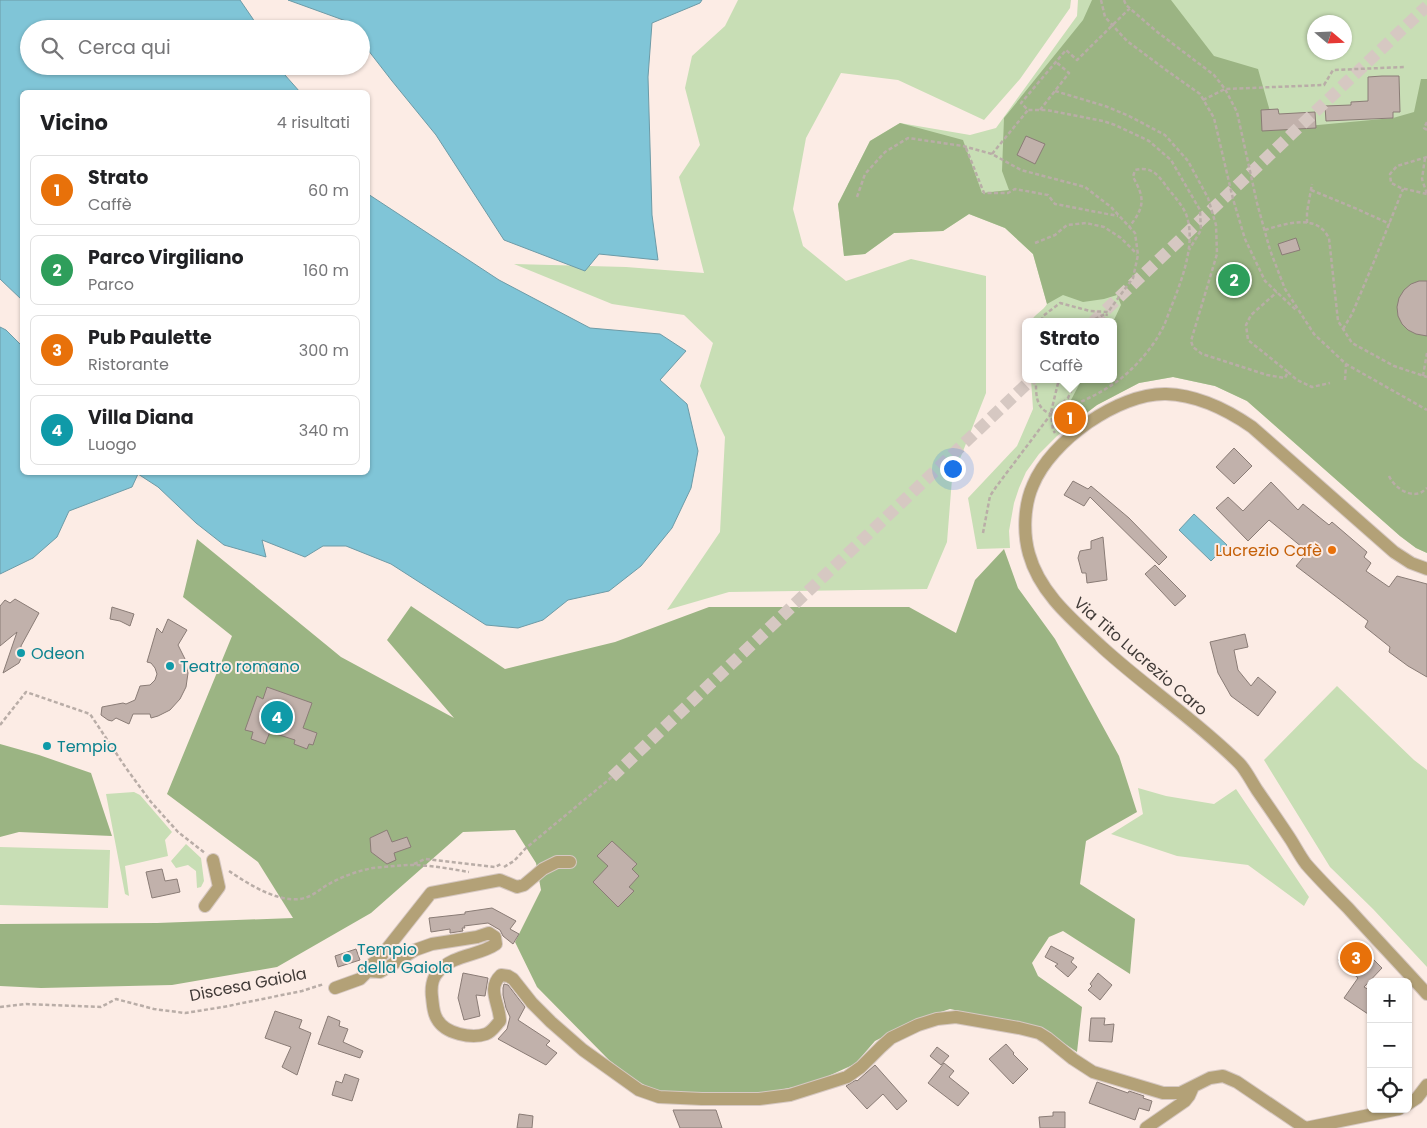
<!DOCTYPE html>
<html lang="it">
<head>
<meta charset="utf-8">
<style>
	body { margin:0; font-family:Poppins,sans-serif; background:#f2f2f2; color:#202124 }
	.controls { position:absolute; right:15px; bottom:15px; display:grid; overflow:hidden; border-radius:8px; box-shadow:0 1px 4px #0004 }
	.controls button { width:45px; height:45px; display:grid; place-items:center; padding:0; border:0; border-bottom:1px solid #e0e0e0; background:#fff; color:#202124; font:25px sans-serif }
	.compass { position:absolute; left:1307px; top:15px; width:45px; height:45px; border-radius:50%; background:#fff; box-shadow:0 1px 4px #0004; rotate:109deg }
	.you { position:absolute; left:952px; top:468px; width:18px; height:18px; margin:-12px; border:4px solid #fff; border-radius:50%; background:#1a73e8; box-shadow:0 0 0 8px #1a73e833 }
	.badge { display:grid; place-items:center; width:32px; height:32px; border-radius:50%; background:#115baa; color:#fff; font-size:16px; font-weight:700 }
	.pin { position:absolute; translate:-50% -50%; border:2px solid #fff; box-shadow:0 1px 5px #0006 }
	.popup { position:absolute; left:1022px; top:318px; width:95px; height:65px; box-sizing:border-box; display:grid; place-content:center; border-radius:8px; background:#fff; filter:drop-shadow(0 1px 4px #0005); font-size:16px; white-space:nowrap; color:#757577 }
	.popup b { font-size:19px; color:#202124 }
	.popup::after { content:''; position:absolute; left:50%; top:100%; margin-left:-10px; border:10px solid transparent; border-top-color:#fff }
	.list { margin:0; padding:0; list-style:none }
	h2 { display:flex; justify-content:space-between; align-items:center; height:65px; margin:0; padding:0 20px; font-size:21px }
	h2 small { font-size:16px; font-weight:400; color:#757577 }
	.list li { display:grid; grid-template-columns:32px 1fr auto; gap:15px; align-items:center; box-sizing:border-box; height:70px; margin:0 10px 10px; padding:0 10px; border:1px solid #e0e0e0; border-radius:8px }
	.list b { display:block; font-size:19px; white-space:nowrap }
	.list p { margin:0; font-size:16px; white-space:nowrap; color:#757577 }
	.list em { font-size:16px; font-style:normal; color:#757577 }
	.icon { flex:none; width:28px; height:28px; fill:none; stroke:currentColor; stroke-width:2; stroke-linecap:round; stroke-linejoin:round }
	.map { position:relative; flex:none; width:1427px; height:1128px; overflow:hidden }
	.search { position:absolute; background:#fff; box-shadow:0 1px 4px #0004; left:20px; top:20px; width:350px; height:55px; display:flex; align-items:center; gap:12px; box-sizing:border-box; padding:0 18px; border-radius:28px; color:#757577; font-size:19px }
	.panel { position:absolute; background:#fff; box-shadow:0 1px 4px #0004; left:20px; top:90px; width:350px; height:385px; border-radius:8px }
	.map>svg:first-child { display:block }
	.green { fill:#c8deb5; fill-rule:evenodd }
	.forest { fill:#9bb483 }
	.water { fill:#80c5d7; stroke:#6d9ba7 }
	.building { fill:#c1b1ab; stroke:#8a7c76 }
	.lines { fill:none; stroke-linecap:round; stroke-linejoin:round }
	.minor-tunnel { stroke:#d6c8c2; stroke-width:12; stroke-dasharray:12 6; stroke-linecap:butt }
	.minor-casing { stroke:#d6c8c2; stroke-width:14 }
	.path { stroke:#b9ada7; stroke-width:2.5; stroke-dasharray:4 2.5; stroke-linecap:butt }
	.minor { stroke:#b3a177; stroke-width:12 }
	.food-dot { fill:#e8710a; stroke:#fcece5; stroke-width:2 }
	.culture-dot { fill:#0f9aa8; stroke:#fcece5; stroke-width:2 }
	.labels { text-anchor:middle; stroke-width:4; stroke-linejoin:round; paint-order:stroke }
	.food-label { font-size:16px; fill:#c56008; stroke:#fcece5; text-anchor:end }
	.culture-label { font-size:16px; fill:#0d838f; stroke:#fcece5; text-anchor:start }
	.street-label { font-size:16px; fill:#403a37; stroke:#fcece5 }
</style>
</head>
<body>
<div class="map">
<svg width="1427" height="1128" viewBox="0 0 1427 1128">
	<rect width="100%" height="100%" fill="#fcece5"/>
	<!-- green -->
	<path class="green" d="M738 0H1071L1070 8 1020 79 984 120 898 80 841 73 806 138 793 209 803 246 846 281 911 259 986 276V393L952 479 947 542 927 589 729 592 667 610 720 532 725 437 700 386 713 343 684 315 612 304 514 264 626 267 704 273 679 177 700 145 685 88 692 56 725 26Z
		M1078 0H1427V553L1416 548 1400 536 1247 401 1215 386 1173 377 1139 383 1097 405 1057 436 1039 454 1026 472 1019 488 1014 503 1009 531 1010 548 977 549 968 498 1017 446 1033 409 1031 379H1114V322H1031C1034 314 1043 311 1047 304L1033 254 1005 228 969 214 943 231 894 233 865 254 844 256 838 204 870 141 900 123 970 135 996 128 1077 16ZM1314 22H1344V52H1314Z
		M1337 686 1414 760 1427 770V967L1373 909 1330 867 1264 760Z
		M1138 788 1166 796 1214 804 1236 789 1309 897 1304 906 1248 865 1177 856 1111 834 1143 814Z
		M134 792 140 795 172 832 165 840 168 856 125 866 129 896 125 894 106 794Z
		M186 844 201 858 204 881 201 887 197 888 196 871 188 865 176 868 171 861Z
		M0 847 110 850 108 908 0 905Z"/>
	<!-- forest -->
	<path class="forest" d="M1092 0H1171L1214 56 1258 69 1275 129 1393 118 1414 112 1421 79H1427V553L1416 548 1400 536 1247 401 1215 386 1173 377 1139 383 1097 405 1081 417 1071 400 1082 379H1114V322H1113L1121 305 1117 295 1104 299 1083 302 1063 295 1047 304 1033 254 1005 228 969 214 943 231 894 233 865 254 844 256 838 204 870 141 900 123 963 140 982 193 1009 190 1002 171 1004 118 1083 20Z
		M197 539 341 657 454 718 387 640 411 606 505 669 615 642 709 607H909L956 633 975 580 1004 549 1018 588 1055 639 1119 756 1137 812 1086 841 1080 884 1135 919 1130 974 1063 931 1049 937 1032 963 1038 976 1082 1007 1077 1052 1041 1028 950 1009 916 1020 875 1041 855 1064 813 1083 765 1093H693L655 1091 632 1078 609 1060 537 987 515 942 541 890 536 863 515 830 463 832 371 913 277 967 172 985 41 988 0 986V924L157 923 293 918 258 862 167 794 232 636 183 597Z
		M0 744 39 755 91 773 112 836 19 832 0 837Z"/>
	<!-- water -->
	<path class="water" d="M0 0H240L253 19 258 29H29V66H277L300 92H22V300L0 279Z
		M288 0H702L700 3 652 23 648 77 652 215 658 260 599 254 585 271 504 240 436 135 392 81 361 41V29H352L346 21Z
		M368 194 499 280 590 328 660 334 686 351 660 380 687 404 698 451 691 488 672 528 641 566 609 591 568 600 543 620 518 628 486 625 391 564 346 546H323L305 557 262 540 266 557 224 545 196 523 158 487 138 474 132 487 69 511 57 537 33 558 0 574V327L6 330 22 346V472H368Z
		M1194 514 1227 545 1211 561 1179 530Z"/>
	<!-- building -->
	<path class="building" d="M1382 76H1399L1400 112H1393V118L1326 121 1325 106 1351 105V102L1368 101V77Z
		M1278 109 1279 114 1315 112 1316 128 1262 131 1261 110Z
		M1026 136 1045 144 1035 164 1017 155Z
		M1296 238 1300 250 1282 255 1278 244Z
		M1419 281H1427V336L1416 334 1408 330 1402 324 1398 316 1397 307 1399 298 1404 290 1411 284Z
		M1234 448 1252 466 1234 484 1216 467Z
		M1073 481 1088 489 1091 486 1129 518 1167 557 1159 565 1090 497 1084 506 1064 495Z
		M1271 482 1298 510 1303 504 1329 525 1332 522 1367 552 1364 557 1371 563 1366 571 1389 587 1397 576 1427 584V677L1408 666 1389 652 1390 647 1365 627 1368 621 1296 566 1308 552 1269 520 1248 541 1216 508 1228 497 1243 511Z
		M1103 537 1107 580 1087 583 1086 573H1082L1078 558 1080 551 1091 549V541Z
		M1155 565 1186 596 1175 606 1145 574Z
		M15 599 39 613 21 646 22 656 19 663 3 673 17 632 0 646V606L5 600 10 603Z
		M112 607 134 614 130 626 120 621 110 619Z
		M168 619 187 630 178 645 185 659 188 673 186 687 180 699 170 710 158 716 151 718 150 714H133L129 724 116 718 112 721 108 720 101 715 102 707 123 703 126 704 135 700 140 686 150 685 155 680 157 674 155 668 151 663 147 662 157 628 162 633Z
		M1245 634 1248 647 1234 650 1238 670 1251 686 1258 677 1276 692 1258 716 1231 696 1218 673 1210 642Z
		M267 687 312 703 303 728 317 733 313 745 309 744 307 749 294 744 295 740 270 732 265 744 251 739 253 732 245 730 257 696 263 699Z
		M387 830 392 842 407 837 411 847 394 853 396 860 387 864 371 852 370 838Z
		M612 841 637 864 632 869 639 876 629 887 634 891 618 907 593 882 608 866 597 856Z
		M162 869 165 881 177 879 180 892 152 898 146 872Z
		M492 908 516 921 510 929 519 934 513 944 503 936 500 930 488 923 464 926 465 928H462L463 931 450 933V929L431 932 429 918 465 914V912Z
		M1051 946 1074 958 1071 962 1077 967 1068 977 1055 966 1058 964 1045 957Z
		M356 949 360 960 338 967 335 956Z
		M1348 949 1361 962 1368 954 1382 968 1364 987 1371 991V1016L1344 998 1358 978 1338 960Z
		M463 973 488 978 485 996 476 995 480 1016 464 1020 458 998Z
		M1098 973 1112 985 1100 1000 1088 990 1092 986 1090 984Z
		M504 984 508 985 525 1007 518 1020 550 1041 546 1045 557 1053 546 1065 498 1039 507 1029 510 1017 506 1008 503 995V988Z
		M275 1011 302 1020 299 1028 311 1033 297 1075 282 1067 291 1047 265 1038Z
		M328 1016 340 1021 339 1026 348 1029 343 1042 363 1051 360 1058 318 1044Z
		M1091 1018H1105L1104 1025 1114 1024 1112 1042 1089 1041Z
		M1006 1044 1014 1053 1013 1054 1028 1069 1013 1084 989 1059Z
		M937 1047 949 1056 941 1065 930 1056Z
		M944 1063 954 1071 949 1077 969 1093 958 1106 928 1083Z
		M875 1065 907 1101 897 1110 883 1094 867 1109 846 1086 856 1080 857 1081Z
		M345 1074 359 1079 352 1101 332 1095 336 1081 342 1083Z
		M1097 1082 1128 1093 1129 1091 1144 1096 1143 1098 1152 1101 1149 1111 1139 1108 1135 1120 1089 1103Z
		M673 1110H716L722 1128H680Z
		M1053 1112H1065V1128H1040L1039 1117 1053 1116Z
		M519 1114 533 1116 532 1128H517Z"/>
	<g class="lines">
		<!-- minor-tunnel -->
		<path class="minor-tunnel" d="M1093 322 1427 6
			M612 777 1032 379"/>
		<!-- minor casing -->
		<g class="minor-casing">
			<path id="minor" d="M1427 569 1411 563 1394 552 1252 427C1226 409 1198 395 1166 394 1118 393 1051 441 1033 485 1024 505 1023 533 1029 554 1040 594 1074 621 1103 648 1147 688 1197 721 1239 763 1246 770 1251 781 1257 790 1268 806 1280 823 1291 840 1296 848 1300 856 1306 864 1319 879 1334 894 1348 908 1374 937 1401 965 1427 994
				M570 862H557L543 869 524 885 517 887 500 880 431 893 378 960 366 968 368 971 380 972 415 950 432 944 477 937 489 933 495 937 496 944C479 956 453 954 438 972 432 978 431 989 432 997 433 1005 433 1013 437 1019 445 1034 472 1039 486 1034 492 1032 496 1025 500 1021 500 1004 486 989 501 975L508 976 513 979 532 1003 551 1022 583 1050 639 1090 659 1097 702 1099H759L790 1095 847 1077 861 1067 881 1047 891 1038 918 1025 937 1019 956 1017 1019 1028 1039 1033 1047 1038 1073 1059 1093 1072 1163 1093H1180L1210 1078 1223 1076 1237 1082 1305 1128
				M205 906 219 887 213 860
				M335 988 360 979 368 971
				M1408 1104 1417 1098 1427 1085
				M1146 1128 1185 1101 1189 1096 1193 1087
				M1306 1128 1399 1109"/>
		</g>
		<!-- path -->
		<path class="path" d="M1101 0 1105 17 1127 41 1166 70 1200 94 1214 118 1233 199 1245 239 1265 281 1297 311
			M1124 0 1126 5 1156 31 1214 75 1225 89 1237 112 1257 203 1270 250 1285 289 1314 334 1346 364 1427 410
			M1130 8 1077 60 1066 50 1021 103 1028 110H1047L1103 121 1115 125 1149 141 1171 160 1200 210 1201 230 1189 250
			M1055 91 1105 106 1129 116 1165 135 1188 161 1208 198 1216 225 1217 254 1191 341 1193 347 1202 354 1267 375 1285 378 1288 372 1248 340 1246 325 1251 315 1277 292
			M1203 100 1225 89 1324 85 1333 70 1405 67
			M1040 110 1069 73 1056 62
			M1427 122 1424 128 1427 130
			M966 148 984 193H1008L1015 189 1048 195 1055 204 1118 216
			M992 154 1028 110
			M1427 157 1397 166 1390 174 1391 183 1401 188 1427 194
			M1425 158 1422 179 1427 194
			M1311 190 1357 209 1390 224
			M857 197 865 174 885 152 908 138 963 146 992 154 1021 170 1085 187 1111 207 1135 233 1138 255 1133 278 1108 312 1090 311 1060 303 1043 316 1041 322
			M1307 223V212L1312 184
			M1265 230C1280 225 1309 216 1322 229 1325 231 1327 235 1329 238L1338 321 1352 343 1394 366 1427 377
			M1035 243 1055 235 1067 225 1086 223 1104 227 1121 238 1137 254
			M1089 322 1107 313
			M1104 322 1107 314
			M1343 329 1352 314 1375 259 1403 189
			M1288 372 1297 380 1312 387 1330 383
			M1423 376 1427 353
			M1036 379C1036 394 1035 408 1051 414L1053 430 1055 433
			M1345 380 1346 364
			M1051 412 1059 379
			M1051 414C1074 405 1095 397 1116 382 1132 371 1152 349 1161 331 1165 325 1167 317 1170 310 1181 282 1197 243 1186 214 1182 204 1172 194 1166 186 1158 174 1150 166 1135 170L1133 177C1145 198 1145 207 1129 227
			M1389 476C1394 487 1408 497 1420 493 1423 492 1425 489 1427 488
			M983 533 990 496 996 487 1051 414 1068 398 1076 379
			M0 725 26 692 90 714 126 768 151 802 178 832 205 853
			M414 864 425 859 495 867 501 864
			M504 867 514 861 526 848 612 777
			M229 871C250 885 285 908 310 896 316 893 321 889 327 885 341 877 357 871 373 868 386 867 399 865 412 865 431 865 451 869 469 872
			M0 1007 26 1004 101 1007 116 999 154 1009 185 1013 223 1007 302 991 324 984"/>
		<!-- minor -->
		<use href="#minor" class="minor"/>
	</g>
	<!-- markers -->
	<circle class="food-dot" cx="1332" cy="550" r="5"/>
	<g class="culture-dot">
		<circle cx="21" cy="653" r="5"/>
		<circle cx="170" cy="666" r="5"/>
		<circle cx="47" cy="746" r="5"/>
		<circle cx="347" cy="958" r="5"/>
	</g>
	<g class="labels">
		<!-- food labels -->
		<g class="food-label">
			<text x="1322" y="556">Lucrezio Cafè</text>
		</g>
		<!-- culture labels -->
		<g class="culture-label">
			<text x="31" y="659">Odeon</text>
			<text x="180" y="672">Teatro romano</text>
			<text x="57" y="752">Tempio</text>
			<text x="357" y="955">Tempio<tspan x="357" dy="18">della Gaiola</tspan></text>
		</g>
		<!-- street labels -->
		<g class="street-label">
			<text transform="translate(1141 656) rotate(41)" y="6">Via Tito Lucrezio Caro</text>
			<text transform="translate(248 984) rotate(-11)" y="6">Discesa Gaiola</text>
		</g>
	</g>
</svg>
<div class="controls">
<button>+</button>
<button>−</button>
<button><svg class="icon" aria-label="locate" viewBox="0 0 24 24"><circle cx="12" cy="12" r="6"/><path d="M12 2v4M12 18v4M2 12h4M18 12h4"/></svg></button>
</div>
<svg class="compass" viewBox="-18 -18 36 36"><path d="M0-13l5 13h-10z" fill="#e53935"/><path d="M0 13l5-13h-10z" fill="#757577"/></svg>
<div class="you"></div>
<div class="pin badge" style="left:1070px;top:418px;background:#e8710a">1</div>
<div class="popup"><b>Strato</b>Caffè</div>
<div class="pin badge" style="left:1234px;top:280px;background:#2e9e5b">2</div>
<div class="pin badge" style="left:1356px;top:958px;background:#e8710a">3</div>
<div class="pin badge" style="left:277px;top:717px;background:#0f9aa8">4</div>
<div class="search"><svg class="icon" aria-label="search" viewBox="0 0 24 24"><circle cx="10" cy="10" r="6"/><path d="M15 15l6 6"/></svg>Cerca qui</div>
<section class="panel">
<h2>Vicino<small>4 risultati</small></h2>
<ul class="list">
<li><span class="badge" style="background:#e8710a">1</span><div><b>Strato</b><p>Caffè</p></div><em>60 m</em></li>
<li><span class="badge" style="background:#2e9e5b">2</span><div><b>Parco Virgiliano</b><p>Parco</p></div><em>160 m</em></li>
<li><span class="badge" style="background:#e8710a">3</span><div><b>Pub Paulette</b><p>Ristorante</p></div><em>300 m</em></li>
<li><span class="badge" style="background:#0f9aa8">4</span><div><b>Villa Diana</b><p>Luogo</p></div><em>340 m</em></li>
</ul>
</section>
</div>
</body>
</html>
